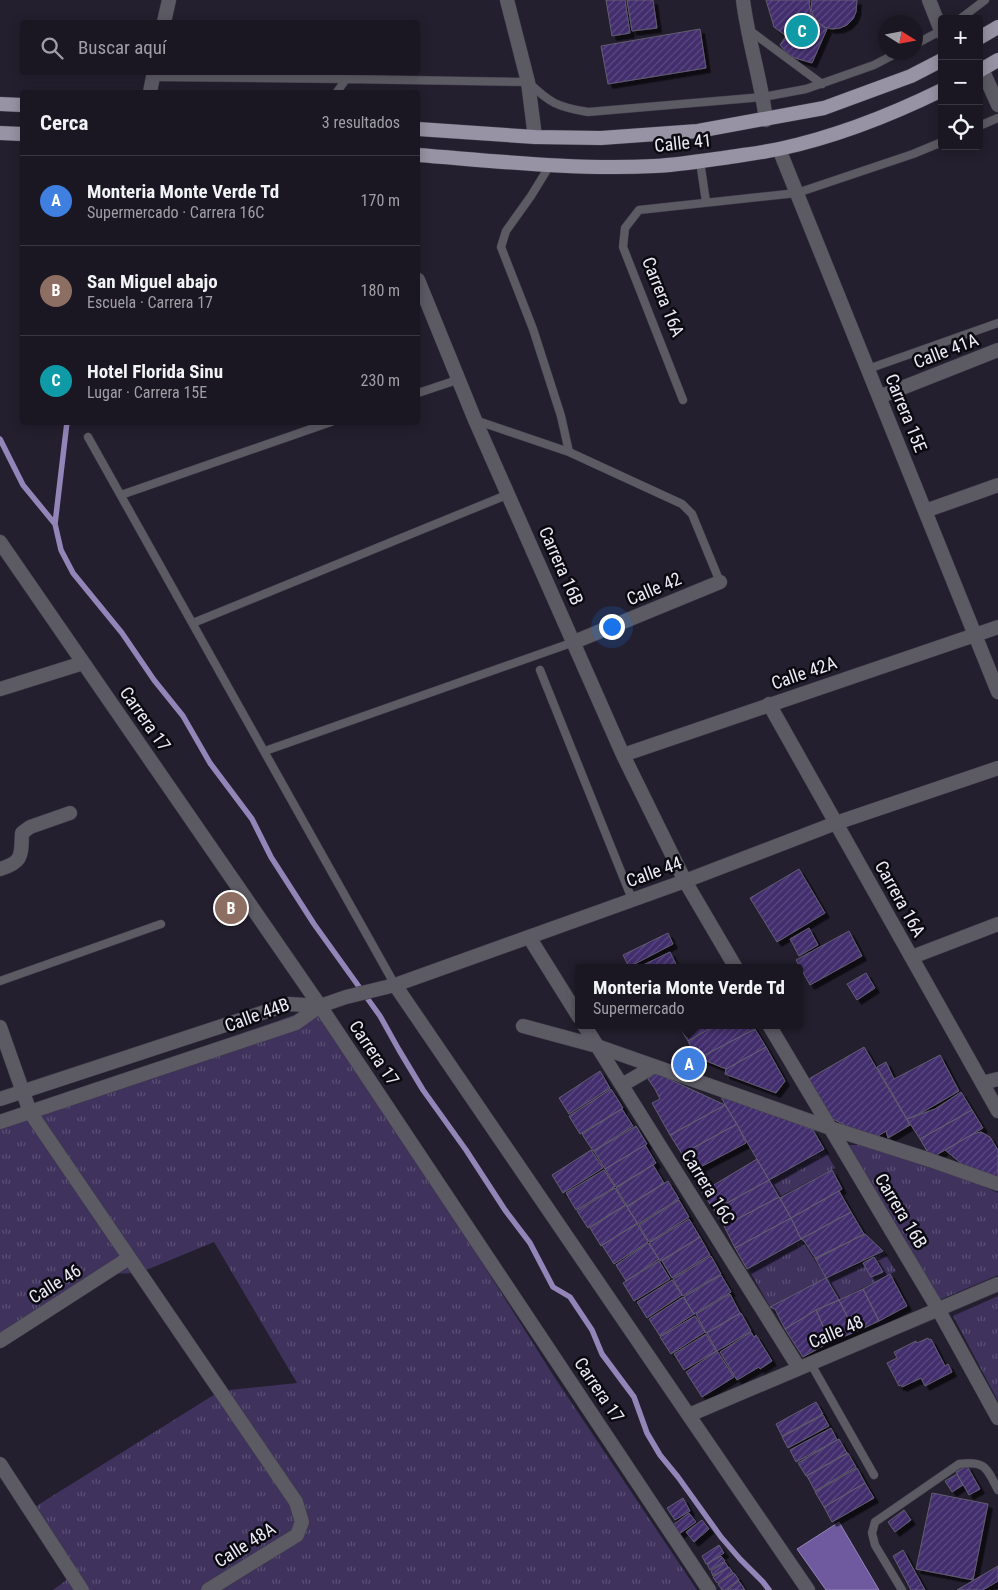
<!DOCTYPE html>
<html lang="es">
<head>
<meta charset="utf-8">
<style>
	body { margin:0; font-family:"Roboto Condensed",sans-serif; background:#27242f; color:#f1f3f6 }
	.controls { position:absolute; right:15px; top:15px; display:grid; overflow:hidden; border-radius:5px; box-shadow:0 2px 12px #0003 }
	.controls button { width:45px; height:45px; display:grid; place-items:center; padding:0; border:0; border-bottom:1px solid #383640; background:#1a1722; color:#f1f3f6; font:25px sans-serif }
	.compass { position:absolute; left:878px; top:15px; width:45px; height:45px; border-radius:50%; background:#1a1722; box-shadow:0 2px 12px #0003; rotate:101deg }
	.you { position:absolute; left:611px; top:626px; width:18px; height:18px; margin:-12px; border:4px solid #fff; border-radius:50%; background:#1a73e8; box-shadow:0 0 0 8px #1a73e833 }
	.badge { display:grid; place-items:center; width:32px; height:32px; border-radius:50%; background:#0b8043; color:#fff; font-size:16px; font-weight:700 }
	.pin { position:absolute; translate:-50% -50%; border:2px solid #fff; box-shadow:0 1px 5px #0006 }
	.popup { position:absolute; left:575px; top:964px; width:228px; height:65px; box-sizing:border-box; display:grid; place-content:center; border-radius:5px; background:#1a1722; filter:drop-shadow(0 1px 4px #0005); font-size:16px; white-space:nowrap; color:#9f9fa5 }
	.popup b { font-size:19px; color:#f1f3f6 }
	.popup::after { content:''; position:absolute; left:50%; top:100%; margin-left:-10px; border:10px solid transparent; border-top-color:#1a1722 }
	.list { margin:0; padding:0; list-style:none }
	h2 { display:flex; justify-content:space-between; align-items:center; height:65px; margin:0; padding:0 20px; font-size:21px }
	h2 small { font-size:16px; font-weight:400; color:#9f9fa5 }
	.list li { display:grid; grid-template-columns:32px 1fr auto; gap:15px; align-items:center; box-sizing:border-box; height:90px; padding:0 20px; border-top:1px solid #383640 }
	.list b { display:block; font-size:19px; white-space:nowrap }
	.list p { margin:0; font-size:16px; white-space:nowrap; color:#9f9fa5 }
	.list em { font-size:16px; font-style:normal; color:#9f9fa5 }
	.icon { flex:none; width:28px; height:28px; fill:none; stroke:currentColor; stroke-width:2; stroke-linecap:round; stroke-linejoin:round }
	.map { position:relative; flex:none; width:998px; height:1590px; overflow:hidden }
	.search { position:absolute; background:#1a1722; box-shadow:0 2px 12px #0003; left:20px; top:20px; width:400px; height:55px; display:flex; align-items:center; gap:12px; box-sizing:border-box; padding:0 18px; border-radius:5px; color:#9f9fa5; font-size:19px }
	.panel { position:absolute; background:#1a1722; box-shadow:0 2px 12px #0003; left:20px; top:90px; width:400px; height:335px; border-radius:5px }
	.map>svg:first-child { display:block }
	.grass { fill:url(#grass-tufts) }
	.water { fill:#6f5a9f; stroke:#9485b9 }
	.lines { fill:none; stroke-linecap:round; stroke-linejoin:round }
	.stream { stroke:#9485b9; stroke-width:5.5 }
	.building { fill:url(#building-hatch); stroke:#625d70; filter:url(#shadow) }
	.service-casing { stroke:#3f3b4a; stroke-width:9 }
	.minor-casing { stroke:#3f3b4a; stroke-width:15 }
	.tertiary-casing { stroke:#3f3b4a; stroke-width:15 }
	.primary-casing { stroke:#3f3b4a; stroke-width:15 }
	.service { stroke:#5c5a63; stroke-width:8 }
	.minor { stroke:#5c5a63; stroke-width:14 }
	.tertiary { stroke:#5c5a63; stroke-width:14 }
	.primary { stroke:#9793a4; stroke-width:14 }
	.labels { text-anchor:middle; stroke-width:5; stroke-linejoin:round; paint-order:stroke }
	.street-label { font-size:18px; fill:#eceaf5; stroke:#0c0a11 }
</style>
</head>
<body>
<div class="map">
<svg width="998" height="1590" viewBox="0 0 998 1590">
	<defs>
		<pattern id="grass-tufts" width="24" height="20" patternUnits="userSpaceOnUse" patternTransform="scale(1.25)"><rect width="24" height="20" fill="#3f325d"/><path d="M3 7l-1-3M5 7V3M7 7l1-3M15 17l-1-3M17 17v-4M19 17l1-3" fill="none" stroke="#5b5075"/></pattern>
		<pattern id="building-hatch" width="6" height="6" patternUnits="userSpaceOnUse" patternTransform="scale(1.25)"><rect width="6" height="6" fill="#422d6d"/><path d="M-1 1l2-2M0 6l6-6M5 7l2-2" fill="none" stroke="#5d4c82"/></pattern>
		<filter id="shadow"><feDropShadow dx="4.5" dy="4.5" stdDeviation="0" flood-color="#0009"/></filter>
	</defs>
	<rect width="100%" height="100%" fill="#231f2e"/>
	<!-- grass -->
	<path class="grass" d="M320 1006 555 1378 697 1590H53L73 1575 30 1510 220 1391 297 1383 214 1242 139 1273 105 1274 0 1341V1117Z
		M844 1145H861L943 1168 998 1193V1275L937 1301Z
		M824 1149 835 1168 779 1197 769 1180Z
		M801 1239 826 1278 770 1307 748 1268Z
		M883 1251 896 1271 839 1300 826 1278 863 1263 872 1277 883 1272 874 1257Z
		M998 1296V1401L953 1316Z"/>
	<!-- water -->
	<path class="water" d="M839 1522 879 1590H826L797 1549Z"/>
	<g class="lines">
		<!-- stream -->
		<path class="stream" d="M67 422 55 524 61 550 73 573 122 633 154 680 183 716 210 763 252 819 271 857 314 924 380 1016 399 1050 423 1090 466 1150 505 1210 530 1243 553 1287 570 1297 592 1330 602 1354 634 1397 647 1433 660 1455 678 1477 721 1537 740 1559 763 1582 769 1590
			M0 439 23 485 55 524"/>
	</g>
	<!-- building -->
	<path class="building" d="M606 0H625L630 33 612 36Z
		M627 0H653L657 28 632 31Z
		M766 0H810L809 4 811 13 815 20 827 29 812 63 795 58 788 54 780 45 786 36 774 27Z
		M812 0H857L856 12 853 19 847 25 840 28 832 29 824 27 818 22 813 15 811 8Z
		M700 29 706 68 608 84 601 46Z
		M799 869 825 913 777 942 750 898Z
		M809 928 818 945 799 956 790 939Z
		M849 931 862 956 810 985 796 960Z
		M668 933 673 944 629 967 623 955Z
		M670 952 678 968H637Z
		M866 973 875 988 857 1000 847 984Z
		M678 1025H716L688 1041Z
		M716 1025H753L755 1029 699 1058 694 1054 688 1041Z
		M755 1029 766 1047 726 1069 699 1058Z
		M766 1047 785 1081 776 1093 725 1074 726 1069Z
		M864 1047 910 1125 888 1138 886 1131 873 1139 829 1117 807 1080Z
		M940 1055 959 1091 921 1113 907 1119 877 1067 886 1062 894 1079Z
		M600 1071 610 1088 569 1114 559 1098Z
		M656 1073 725 1105 670 1135 652 1103 660 1099 655 1089 648 1079Z
		M611 1089 623 1108 580 1134 569 1116Z
		M718 1092 813 1130 824 1149 769 1180Z
		M961 1092 972 1110 920 1139 907 1119 935 1109Z
		M725 1105 737 1124 682 1154 670 1135Z
		M622 1109 633 1126 593 1151 582 1134Z
		M972 1110 983 1128 931 1158 920 1139Z
		M737 1124 746 1143 691 1172 682 1154Z
		M636 1126 647 1144 605 1169 594 1151Z
		M981 1132 990 1137 998 1150V1181L962 1164 945 1150 973 1134Z
		M645 1145 656 1163 616 1187 605 1169Z
		M591 1150 603 1168 563 1193 552 1175Z
		M757 1159 769 1180 714 1210 702 1192Z
		M653 1165 664 1183 627 1206 616 1188Z
		M604 1170 615 1187 576 1210 566 1193Z
		M832 1170 842 1189 791 1218 780 1198Z
		M769 1180 779 1197 724 1226 714 1210Z
		M668 1181 679 1199 638 1224 627 1207Z
		M615 1188 625 1205 588 1228 577 1211Z
		M839 1191 851 1212 801 1239 791 1218Z
		M779 1197 791 1218 735 1248 724 1226Z
		M679 1200 689 1217 649 1242 639 1225Z
		M626 1205 637 1223 601 1246 590 1228Z
		M851 1212 864 1234 816 1259 804 1241 801 1239Z
		M791 1218 801 1239 747 1269 735 1248Z
		M689 1219 700 1237 660 1261 649 1243Z
		M637 1224 648 1242 614 1264 602 1245Z
		M865 1234 883 1251 826 1278 815 1258Z
		M700 1237 710 1255 672 1278 662 1261Z
		M648 1243 659 1259 626 1281 616 1265Z
		M711 1256 721 1274 683 1296 673 1279Z
		M874 1257 883 1272 871 1277 863 1263Z
		M659 1261 670 1279 634 1301 623 1283Z
		M890 1274 907 1306 879 1321 863 1289Z
		M721 1275 731 1292 694 1314 684 1297Z
		M826 1278 839 1300 816 1310 785 1329 775 1309 770 1307Z
		M672 1280 682 1295 647 1318 637 1302Z
		M863 1289 879 1321 855 1332 839 1300Z
		M730 1294 740 1313 706 1333 696 1314Z
		M683 1297 694 1314 660 1336 649 1319Z
		M839 1300 855 1332 830 1342 816 1310Z
		M816 1310 830 1342 803 1357 785 1329Z
		M741 1313 751 1331 717 1351 707 1333Z
		M695 1316 705 1332 671 1354 660 1337Z
		M751 1332 754 1337 756 1335 772 1361 760 1369 759 1367 737 1380 720 1352Z
		M706 1334 716 1351 684 1370 674 1354Z
		M928 1338 929 1340 931 1339 945 1366 948 1364 952 1372 925 1386 921 1378 902 1387 901 1385 899 1386 887 1363 897 1358 894 1352 916 1341 917 1343Z
		M717 1351 734 1377 702 1397 686 1372Z
		M816 1402 823 1414 782 1436 776 1424Z
		M823 1415 829 1426 788 1448 782 1437Z
		M831 1428 837 1440 796 1462 790 1450Z
		M839 1439 847 1453 806 1476 798 1463Z
		M848 1453 856 1467 815 1491 807 1476Z
		M967 1466 980 1489 969 1495 956 1472Z
		M857 1468 865 1483 824 1507 815 1492Z
		M957 1474 963 1485 952 1492 945 1481Z
		M865 1483 874 1498 832 1522 824 1507Z
		M932 1493 988 1504 973 1580 916 1569Z
		M683 1498 690 1511 675 1520 667 1508Z
		M904 1510 911 1520 895 1532 888 1522Z
		M689 1513 696 1522 679 1534 673 1525Z
		M702 1520 709 1529 694 1542 686 1532Z
		M719 1545 724 1553 706 1564 702 1556Z
		M903 1550 925 1590H911L893 1556Z
		M721 1556 725 1561 710 1570 707 1564Z
		M725 1562 728 1567 713 1576 711 1571Z
		M998 1566V1581L983 1590H957Z
		M729 1567 733 1573 717 1583 713 1577Z
		M734 1573 739 1580 725 1590H722L718 1584Z
		M739 1581 745 1590H727Z"/>
	<g class="lines">
		<!-- service casing -->
		<g class="service-casing">
			<path id="service" d="M960 19 985 0
				M749 30 822 84
				M916 44 942 30
				M153 77 346 79
				M337 92 346 79 528 82C550 103 557 107 588 112L763 97 806 89 874 65 899 52
				M979 126 998 118
				M700 161 706 202
				M868 369 998 323
				M418 393 460 379
				M683 400 623 247 625 228 639 210 797 193 913 154 942 142
				M475 420 569 452 561 416 533 329 501 247 506 231 531 196 550 165
				M88 437 395 985
				M569 452 682 504 692 514 720 582
				M121 495 331 422
				M193 623 509 494
				M540 670 632 899
				M265 751 574 642
				M0 981 161 924
				M811 1364 874 1475
				M902 1590 875 1545 872 1533 875 1522 959 1464C986 1460 987 1469 998 1490"/>
		</g>
		<!-- minor casing -->
		<g class="minor-casing">
			<path id="minor" d="M507 0 528 82 535 137
				M743 0C748 41 761 79 766 120
				M929 0 942 33
				M164 22 169 0
				M982 69 998 105
				M150 92 154 72
				M779 149 998 692
				M418 280 475 420 623 755 685 881 736 968
				M879 397 998 350
				M925 511 998 485
				M574 642 720 582
				M0 689 83 663
				M769 704 998 1111
				M623 755 998 627
				M0 869C23 862 21 856 22 833L30 827 70 813
				M529 937 579 1017
				M912 957 998 924
				M584 1025 799 1368
				M769 1025 938 1309 998 1418
				M523 1026 597 1046 830 1128 930 1160 998 1184
				M0 1027 30 1112 296 1502 302 1522 297 1535 208 1590
				M982 1083 998 1079
				M622 1085 653 1067
				M0 1099 289 1004 320 1006
				M0 1122 296 1023 320 1006
				M0 1341 129 1258
				M689 1415 998 1284
				M0 1464 82 1590"/>
		</g>
		<!-- tertiary casing -->
		<g class="tertiary-casing">
			<path id="tertiary" d="M0 542 320 1006 709 1590
				M395 985 808 1590
				M320 1006 346 997 395 985 685 881 836 823 998 768"/>
		</g>
		<!-- primary casing -->
		<g class="primary-casing">
			<path id="primary" d="M979 38 998 27
				M979 71 998 60
				M0 104 22 105
				M418 129 535 137 601 138 698 131 824 108 911 76 942 60
				M0 133 22 134
				M418 155C496 161 576 170 655 166 678 165 700 161 723 158 741 155 760 153 779 149 835 137 891 115 942 90"/>
		</g>
		<!-- service -->
		<use href="#service" class="service"/>
		<!-- minor -->
		<use href="#minor" class="minor"/>
		<!-- tertiary -->
		<use href="#tertiary" class="tertiary"/>
		<!-- primary -->
		<use href="#primary" class="primary"/>
	</g>
	<g class="labels">
		<!-- street labels -->
		<g class="street-label">
			<text transform="translate(683 143) rotate(-6)" y="6">Calle 41</text>
			<text transform="translate(663 297) rotate(68)" y="6">Carrera 16A</text>
			<text transform="translate(946 351) rotate(-21)" y="6">Calle 41A</text>
			<text transform="translate(906 413) rotate(68)" y="6">Carrera 15E</text>
			<text transform="translate(561 566) rotate(66)" y="6">Carrera 16B</text>
			<text transform="translate(654 589) rotate(-23)" y="6">Calle 42</text>
			<text transform="translate(804 673) rotate(-19)" y="6">Calle 42A</text>
			<text transform="translate(145 719) rotate(55)" y="6">Carrera 17</text>
			<text transform="translate(654 872) rotate(-20)" y="6">Calle 44</text>
			<text transform="translate(900 899) rotate(61)" y="6">Carrera 16A</text>
			<text transform="translate(257 1015) rotate(-20)" y="6">Calle 44B</text>
			<text transform="translate(374 1053) rotate(56)" y="6">Carrera 17</text>
			<text transform="translate(708 1187) rotate(58)" y="6">Carrera 16C</text>
			<text transform="translate(901 1211) rotate(59)" y="6">Carrera 16B</text>
			<text transform="translate(55 1284) rotate(-32)" y="6">Calle 46</text>
			<text transform="translate(836 1332) rotate(-23)" y="6">Calle 48</text>
			<text transform="translate(599 1390) rotate(56)" y="6">Carrera 17</text>
			<text transform="translate(245 1545) rotate(-32)" y="6">Calle 48A</text>
		</g>
	</g>
</svg>
<div class="controls">
<button>+</button>
<button>−</button>
<button><svg class="icon" aria-label="locate" viewBox="0 0 24 24"><circle cx="12" cy="12" r="6"/><path d="M12 2v4M12 18v4M2 12h4M18 12h4"/></svg></button>
</div>
<svg class="compass" viewBox="-18 -18 36 36"><path d="M0-13l5 13h-10z" fill="#e53935"/><path d="M0 13l5-13h-10z" fill="#9f9fa5"/></svg>
<div class="you"></div>
<div class="pin badge" style="left:689px;top:1064px;background:#3f7fe0">A</div>
<div class="popup"><b>Monteria Monte Verde Td</b>Supermercado</div>
<div class="pin badge" style="left:231px;top:908px;background:#8d6e63">B</div>
<div class="pin badge" style="left:802px;top:31px;background:#0f9aa8">C</div>
<div class="search"><svg class="icon" aria-label="search" viewBox="0 0 24 24"><circle cx="10" cy="10" r="6"/><path d="M15 15l6 6"/></svg>Buscar aquí</div>
<section class="panel">
<h2>Cerca<small>3 resultados</small></h2>
<ul class="list">
<li><span class="badge" style="background:#3f7fe0">A</span><div><b>Monteria Monte Verde Td</b><p>Supermercado · Carrera 16C</p></div><em>170 m</em></li>
<li><span class="badge" style="background:#8d6e63">B</span><div><b>San Miguel abajo</b><p>Escuela · Carrera 17</p></div><em>180 m</em></li>
<li><span class="badge" style="background:#0f9aa8">C</span><div><b>Hotel Florida Sinu</b><p>Lugar · Carrera 15E</p></div><em>230 m</em></li>
</ul>
</section>
</div>
</body>
</html>
